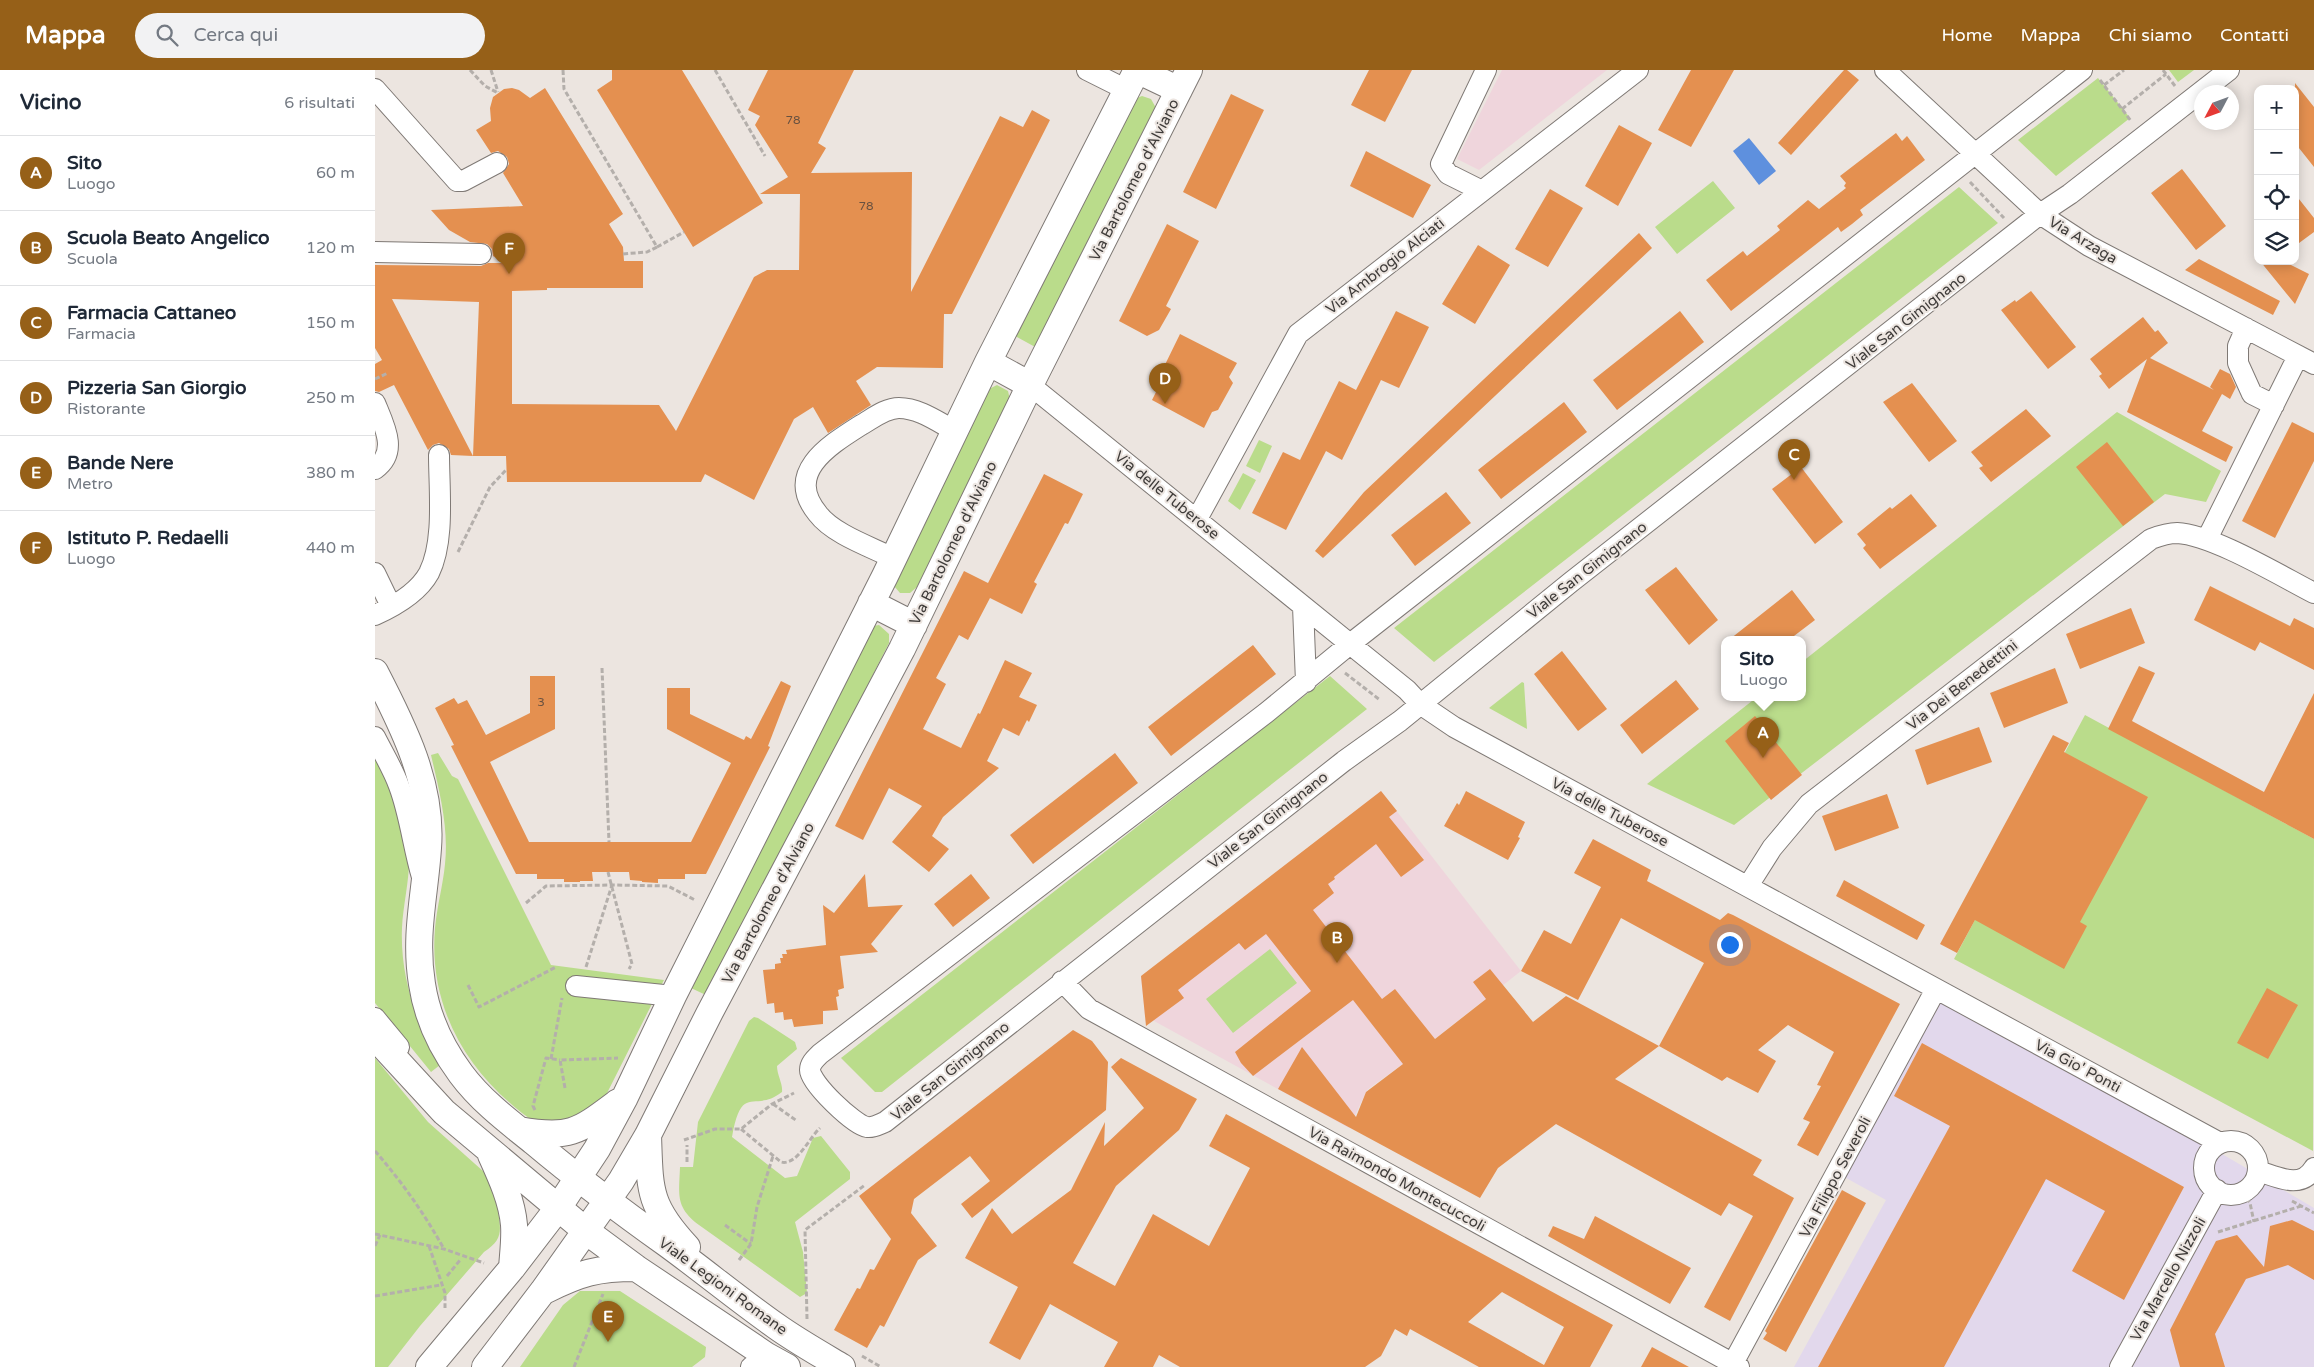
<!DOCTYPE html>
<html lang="it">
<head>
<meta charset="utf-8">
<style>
	body { margin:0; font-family:"Varela Round",sans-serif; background:#f2f2f3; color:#1f2937 }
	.controls { position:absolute; right:15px; top:15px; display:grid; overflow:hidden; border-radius:10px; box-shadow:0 2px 12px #0003 }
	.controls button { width:45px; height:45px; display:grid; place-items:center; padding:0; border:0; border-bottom:1px solid #e0e1e3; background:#fff; color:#1f2937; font:25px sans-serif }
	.compass { position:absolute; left:1819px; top:15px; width:45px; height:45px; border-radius:50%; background:#fff; box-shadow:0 2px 12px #0003; rotate:229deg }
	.you { position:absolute; left:1354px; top:874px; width:18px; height:18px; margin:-12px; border:4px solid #fff; border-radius:50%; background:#1a73e8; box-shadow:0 0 0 8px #1a73e833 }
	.badge { display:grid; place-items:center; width:32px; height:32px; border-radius:50%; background:#966018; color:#fff; font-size:16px; font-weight:700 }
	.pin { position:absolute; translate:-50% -41px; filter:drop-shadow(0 1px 2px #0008) }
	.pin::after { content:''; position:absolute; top:26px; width:18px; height:15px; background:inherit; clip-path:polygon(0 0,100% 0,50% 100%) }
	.popup { position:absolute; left:1346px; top:566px; width:85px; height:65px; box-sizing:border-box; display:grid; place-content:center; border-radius:10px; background:#fff; filter:drop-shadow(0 1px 4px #0005); font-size:16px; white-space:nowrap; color:#747a83 }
	.popup b { font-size:19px; color:#1f2937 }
	.popup::after { content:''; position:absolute; left:50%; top:100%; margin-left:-10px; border:10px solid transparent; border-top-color:#fff }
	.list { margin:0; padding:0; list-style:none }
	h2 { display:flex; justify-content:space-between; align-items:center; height:65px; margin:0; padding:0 20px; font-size:21px }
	h2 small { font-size:16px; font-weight:400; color:#747a83 }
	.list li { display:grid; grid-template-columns:32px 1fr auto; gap:15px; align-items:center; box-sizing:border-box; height:75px; padding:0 20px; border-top:1px solid #e0e1e3 }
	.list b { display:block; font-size:19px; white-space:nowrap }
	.list p { margin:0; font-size:16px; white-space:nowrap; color:#747a83 }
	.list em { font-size:16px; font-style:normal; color:#747a83 }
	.icon { flex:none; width:28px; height:28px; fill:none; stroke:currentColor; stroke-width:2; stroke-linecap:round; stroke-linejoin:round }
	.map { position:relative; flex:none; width:1939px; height:1297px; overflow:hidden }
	header { display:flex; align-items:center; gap:30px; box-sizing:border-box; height:70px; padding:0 25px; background:#966018; color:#fff }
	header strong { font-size:24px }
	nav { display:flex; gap:28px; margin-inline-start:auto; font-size:18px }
	.search { width:350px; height:45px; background:#f2f2f3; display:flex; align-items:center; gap:12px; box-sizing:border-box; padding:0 18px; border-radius:28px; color:#747a83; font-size:19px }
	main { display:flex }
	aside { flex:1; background:#fff }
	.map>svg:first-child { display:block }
	.commercial { fill:#e2d8ec }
	.education { fill:#efd5dc }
	.green { fill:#badc8b }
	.water { fill:#5e90de }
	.building { fill:#e49050; fill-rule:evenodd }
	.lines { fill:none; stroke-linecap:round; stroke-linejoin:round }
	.minor-casing { stroke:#7f7975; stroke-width:22 }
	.major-casing { stroke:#7f7975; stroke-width:28 }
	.path { stroke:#b4afab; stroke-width:3; stroke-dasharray:5 2.5; stroke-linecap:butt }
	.minor { stroke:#fff; stroke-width:20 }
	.major { stroke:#fff; stroke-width:26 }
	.labels { text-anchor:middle; stroke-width:4; stroke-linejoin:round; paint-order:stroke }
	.number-label { font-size:12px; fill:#685140 }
	.street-label { font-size:15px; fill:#3f3c3a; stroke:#ece5e0 }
</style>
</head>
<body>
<header>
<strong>Mappa</strong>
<div class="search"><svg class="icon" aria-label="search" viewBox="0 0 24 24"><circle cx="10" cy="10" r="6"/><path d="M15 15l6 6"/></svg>Cerca qui</div>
<nav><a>Home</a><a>Mappa</a><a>Chi siamo</a><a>Contatti</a></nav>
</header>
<main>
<aside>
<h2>Vicino<small>6 risultati</small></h2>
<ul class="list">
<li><span class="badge">A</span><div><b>Sito</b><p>Luogo</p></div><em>60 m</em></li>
<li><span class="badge">B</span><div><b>Scuola Beato Angelico</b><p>Scuola</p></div><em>120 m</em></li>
<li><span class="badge">C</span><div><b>Farmacia Cattaneo</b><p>Farmacia</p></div><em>150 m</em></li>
<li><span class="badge">D</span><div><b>Pizzeria San Giorgio</b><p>Ristorante</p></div><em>250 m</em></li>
<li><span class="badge">E</span><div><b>Bande Nere</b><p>Metro</p></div><em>380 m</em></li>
<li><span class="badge">F</span><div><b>Istituto P. Redaelli</b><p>Luogo</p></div><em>440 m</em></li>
</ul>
</aside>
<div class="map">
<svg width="1939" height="1297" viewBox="0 0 1939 1297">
	<rect width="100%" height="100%" fill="#ece5e0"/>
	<!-- commercial -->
	<path class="commercial" d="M1555 912 1939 1138V1297H1740L1736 1295 1735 1297H1419L1511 1130 1453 1098Z"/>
	<!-- education -->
	<path class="education" d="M1127 0H1232L1104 100 1082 89Z
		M1006 721 1146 901 1028 994 992 1020 974 1058 770 946 766 907Z"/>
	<!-- green -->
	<path class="green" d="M1794 0H1819L1803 12Z
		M1723 8 1755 48 1681 106 1643 70Z
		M767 26 776 29 781 38 662 278 640 266 762 28Z
		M1338 111 1360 138 1302 184 1280 157Z
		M1584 117 1623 153 1059 592 1019 558Z
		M622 315 633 321 635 330 542 517 535 523H525L519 516 614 319Z
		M1742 342 1846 401 1831 432 1790 424 1359 755 1272 714 1382 627H1427V592Z
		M884 370 897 376 885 403 871 396Z
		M868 403 881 410 865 440 853 431Z
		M504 555 514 564V573L389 820 333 926 316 918 498 556Z
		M955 606 992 639 507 1022H500L466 988Z
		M1147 612 1149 613 1152 659 1114 638Z
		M1710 645 1939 769 1938 1081 1579 889Z
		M63 683 77 706 83 709 176 895 289 910 221 1045 162 1054C95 1008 53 941 60 858 62 836 68 815 70 794 74 757 64 720 56 685Z
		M0 686C16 718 32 750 34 786 35 808 28 835 27 858 25 907 41 952 65 995L56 1002 0 933Z
		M895 879 922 913 858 963 831 929Z
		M379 947 383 948 420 972 422 979 402 996C402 1005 408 1014 407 1022 379 1044 367 1011 357 1067L410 1108 422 1106 438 1068 446 1066 475 1102V1109L420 1152 428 1182 432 1223 425 1227 324 1155C300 1137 304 1125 305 1097H318L323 1052 374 951Z
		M0 988 53 1052 127 1118 133 1136 123 1140C126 1161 128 1170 109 1182L45 1256 13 1297H0Z
		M205 1221H245L331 1277 330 1287 317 1297H145L188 1235Z"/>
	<!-- water -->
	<path class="water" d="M1374 68 1401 101 1384 115 1358 81Z"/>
	<!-- building -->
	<path class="building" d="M237 0H307L388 133 318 177 222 20 237 10Z
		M393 0H479L443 73 451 78 436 103 537 102 536 222 625 46 648 57 657 40 675 50 577 244H569L568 298 502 297 481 311 496 335 453 363 438 337 419 349 379 430 330 404 326 412H132L131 386H98L104 232 17 229 98 386 76 385 74 379 64 373 58 375 53 380 19 315 4 322 0 321V294L7 290 0 278V195L106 196 113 193H130L118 186 117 179 112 174 95 172 74 160 56 140 148 136 128 103 134 94 132 87 123 81 116 83 101 60 116 51 115 38 118 27 129 19 137 18 144 20 155 28 170 18 248 144 234 154 248 177 249 191H268V218H172V220L137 221V334L284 335 301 361 379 207 392 200H424L425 124H385L413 107 380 55 385 46 373 40Z
		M994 0H1037L1010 52 976 35Z
		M1316 0H1359L1316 77 1283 60Z
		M1469 0H1472L1484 10 1416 85 1403 73Z
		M1920 13 1939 37V97L1920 73Z
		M856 24 889 40 841 139 808 122Z
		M1244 55 1277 73 1243 136 1210 116Z
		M1521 63 1527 71 1532 66 1550 90 1485 140 1488 145 1477 154 1466 162 1463 157 1356 241 1331 210 1368 181 1372 186 1405 160 1402 156 1433 130 1444 139 1471 118 1469 116 1471 113 1465 106Z
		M991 81 1056 115 1038 148 975 116Z
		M1807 99 1851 156 1821 180 1776 123Z
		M1175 119 1208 138 1173 197 1140 179Z
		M1920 124 1939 148V162L1920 176Z
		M792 154 824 171 791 236 796 239 784 260 772 266 744 251Z
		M1264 163 1277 178 948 488 940 481 989 422Z
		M1103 175 1135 195 1100 254 1067 234Z
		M1824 189 1905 231 1898 245 1810 200Z
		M1885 191H1908L1934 204 1920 234Z
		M1656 221 1701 277 1673 299 1626 240 1640 230 1641 232Z
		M1021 241 1054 257 1024 318 1006 310 967 390 951 381 911 460 877 443 908 382 925 390 964 311 981 320Z
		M1305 241 1329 272 1242 340 1218 310Z
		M1768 247 1780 262 1783 260 1793 273 1775 288 1839 320 1835 317 1845 299 1855 304 1861 317 1855 329 1847 324 1827 361 1858 377 1851 392 1752 342 1772 289 1734 319 1724 306 1727 304 1715 289Z
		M805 264 862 293 854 307 858 313 843 340 837 342 829 358 777 330 784 316 783 309Z
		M1537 313 1582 371 1554 392 1508 332Z
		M1189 332 1212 362 1126 429 1103 400Z
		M1651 339 1676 366 1616 412 1604 398 1608 396 1596 382Z
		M1917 352 1939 363V391L1900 468 1867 451Z
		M1732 372 1779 432 1748 456 1701 397Z
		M1426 397 1468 452 1440 474 1397 419Z
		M669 404 708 424 693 454 690 453 659 512 662 514 647 544 615 528 593 570 584 565 561 608 571 614 548 659 586 678 603 643 605 644 630 590 657 603 644 627 662 635 654 652 652 650 644 666 628 658 612 691 624 698 568 747 557 766 574 779 554 802 517 772 547 736 514 718 488 770 460 756 589 501 613 513Z
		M1071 422 1096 453 1040 496 1016 465Z
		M1536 424 1562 456 1505 499 1488 478 1491 475 1482 464 1515 437 1517 439Z
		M1301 497 1343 550 1314 575 1270 520Z
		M1835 516 1915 556 1919 548 1939 558V600L1885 572 1880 581 1819 550Z
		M1417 520 1440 550 1415 569H1355Z
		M1756 538 1770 573 1705 599 1691 564Z
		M878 575 901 604 796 686 773 657Z
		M1187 581 1232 639 1203 661 1159 604Z
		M1764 596 1780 603 1757 651 1889 722 1939 623V769L1733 659Z
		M1680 598 1693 633 1629 658 1615 623Z
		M155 606H180V659L115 692 154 772H316L356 693 292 659V618H315V644L369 670 371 666 376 669 406 611 416 616 393 676 395 677 331 804H310V809H283V813L267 812V811L255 810 254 802H217L218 811H205V812H189V809H162V804H141L76 676 79 675 60 638 79 628 83 634 92 630 111 665 155 643Z
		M1301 610 1324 639 1267 684 1245 655Z
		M1380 646 1427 705 1396 730 1350 671Z
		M1604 657 1617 692 1552 715 1540 680Z
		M1678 665 1694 673 1689 682 1773 727 1705 852 1712 856 1689 899 1600 850 1582 883 1565 874Z
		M740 683 763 713 658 794 635 765Z
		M1006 721 1022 741 1014 747 1049 790 1026 807 1001 774 959 807 960 809 953 814 959 823 938 840 1007 929 1020 919 1060 969 1111 929 1098 912 1115 899 1158 952 1191 926 1284 976 1240 1009 1387 1090 1378 1105 1419 1128 1355 1251 1329 1237 1378 1146 1354 1133 1346 1146 1181 1054 1123 1098 1105 1128 903 1019 927 977 981 1047 991 1022 1028 994 978 930 878 1006 866 993 860 982 936 921 891 864 870 880 864 873 803 920 809 928 771 956 766 906Z
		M1091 721 1150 752 1143 767 1145 768 1133 790 1069 756 1082 733 1084 735Z
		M1512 724 1524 758 1460 781 1447 746Z
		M1218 769 1276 800 1272 811 1345 850 1353 843 1358 845 1525 934 1443 1086 1422 1075 1435 1052 1428 1049 1446 1016 1442 1015 1459 982 1413 955 1383 980 1401 991 1383 1023 1352 1007 1347 1011 1284 976 1329 893 1246 848 1203 930 1146 901 1169 860 1196 874 1226 817 1199 803Z
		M490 804 493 837 528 835 496 874 503 882 465 886 469 918 463 920 464 926 461 927 463 940 448 941V954L419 957 417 949 409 950 408 942 400 943 399 933 392 934 388 900 400 899V894L406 893 405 888H408L407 884H412L411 880 451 875 448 835 459 843Z
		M596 804 615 828 578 857 559 834Z
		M1469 810 1550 855 1542 870 1461 826Z
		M1892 918 1923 935 1893 989 1862 973Z
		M698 960 717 971 733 992 731 1040 597 1148 586 1134 615 1111 595 1086 539 1129 536 1143 562 1176 543 1190 509 1257 505 1255 492 1278 459 1260 482 1218 485 1219 495 1199 499 1200 516 1169 484 1126Z
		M1547 973 1809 1117 1749 1230 1697 1201 1730 1141 1671 1109 1569 1297H1443L1575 1056 1519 1026Z
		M746 988 822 1029 804 1060 741 1116 698 1193 740 1216 778 1144 834 1176 875 1098 834 1076 851 1044 1238 1255 1215 1297H1104L1035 1259 1032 1266 1020 1259 1006 1286 990 1297H805L784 1285 778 1297H729L743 1272 675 1234 645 1290 614 1273 643 1217 590 1188 617 1138 637 1164 696 1120 730 1052 729 1076 769 1038 736 997ZM1127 1222 1189 1257 1169 1295 1093 1252Z
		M1467 1120 1491 1133 1411 1282 1388 1269 1392 1263 1390 1261Z
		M1220 1146 1316 1198 1295 1234 1173 1166 1178 1156 1209 1169Z
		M1917 1150 1939 1161V1210L1913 1195 1871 1209 1840 1264 1850 1297H1805L1795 1260 1841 1171 1862 1165 1889 1197 1895 1156Z
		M1277 1277 1314 1297H1266Z"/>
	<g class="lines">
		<!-- minor casing -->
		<g class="minor-casing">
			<path id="minor" d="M712 0 752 20
				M1510 0 1665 144 1714 176 1939 294
				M1707 0 975 574 891 643 445 984C441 988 435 993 435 1000 435 1013 479 1055 492 1057 498 1058 505 1054 510 1052L969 691 1025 651 1196 512 1665 144 1695 124 1854 0
				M0 19 82 111H88L122 93
				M1107 121 1073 104 1066 94 1111 0
				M0 182 106 184
				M1871 258 1863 276V293L1877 324 1899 335
				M655 315 975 574 1032 620 1045 634 1079 657 1845 1073
				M0 333C9 355 24 382 0 399
				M822 449 923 264 1263 0
				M1832 469 1923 286
				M518 488C496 477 458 464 443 444 409 403 453 376 486 355 497 349 510 338 524 338 544 338 563 352 580 361
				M0 503 16 536
				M928 536 931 612
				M0 545C20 536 43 523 54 503 70 471 64 420 64 385
				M0 667C8 683 18 699 24 716 35 745 38 777 47 807
				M1373 816 1397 778 1434 734 1776 469C1784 466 1792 463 1802 463 1838 465 1904 505 1939 523
				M687 911 714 939 1364 1297
				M201 916 298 926
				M0 948 24 977
				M1829 1098a27 27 0 1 1 54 0a27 27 0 1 1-54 0Z
				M1883 1101C1903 1107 1926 1120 1939 1098
				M376 1297 392 1286
				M1356 1297 1561 919
				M1745 1297 1842 1120"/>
		</g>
		<!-- major casing -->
		<g class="major-casing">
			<path id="major" d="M762 0 804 20
				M613 292 655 315
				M496 533 539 555
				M0 602C28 656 58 715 53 778 50 825 39 865 47 914 52 947 66 977 86 1004 106 1031 134 1052 159 1072 202 1108 247 1142 292 1174 329 1201 364 1230 401 1256 422 1271 445 1284 467 1297
				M0 967 69 1042 211 1161 261 1198 392 1286 412 1297
				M144 1060C195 1069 203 1062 243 1032
				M273 1065C275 1120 273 1135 312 1177
				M116 1085C126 1107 137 1131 139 1155 140 1169 138 1184 137 1198
				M171 1220C205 1203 222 1198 261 1198
				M54 1297 137 1198 183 1138 222 1079 250 1027 298 926 510 506 613 292 762 0
				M110 1297 168 1221 246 1111 273 1065 335 942 527 579 655 315 814 0"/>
		</g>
		<!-- path -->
		<path class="path" d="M95 0 110 16 123 23
			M116 0 123 22
			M188 0 189 19 282 177 272 182 248 184
			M340 0 390 86
			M1788 0 1800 16
			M1725 10 1756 51
			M1729 15 1749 0
			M1747 39 1791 4
			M1595 112 1629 148
			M282 177 309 162
			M0 309 13 303
			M83 482 115 417 131 400
			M227 598 234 772
			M970 603 1005 630
			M233 802 257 894 254 899
			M151 833 171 816 237 815 293 816 320 830
			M211 897 237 815
			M93 915 104 937 181 897
			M176 989 187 928
			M190 1018 185 990 243 988
			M398 1034 422 1051
			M160 1040 158 1036 171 988 185 990
			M366 1059 406 1092C422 1096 434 1068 445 1058
			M309 1070 340 1059H366L397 1034 419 1023
			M0 1081C27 1112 49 1143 69 1179
			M312 1092V1075
			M1867 1122 1875 1133 1879 1152
			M1917 1131 1939 1143
			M350 1155 376 1174
			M1843 1162 1926 1136
			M0 1164 69 1179 109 1193
			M0 1176 5 1165
			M54 1176 70 1223V1238
			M364 1190 376 1174 382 1137 398 1086
			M72 1206 86 1189
			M0 1226 66 1215
			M432 1249 430 1160 490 1115
			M487 1286 506 1297
			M199 1297 228 1224"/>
		<!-- minor -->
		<use href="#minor" class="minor"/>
		<!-- major -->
		<use href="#major" class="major"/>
	</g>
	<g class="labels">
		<!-- number labels -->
		<g class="number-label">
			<text x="418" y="54">78</text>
			<text x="491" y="140">78</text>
			<text x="166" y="636">3</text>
		</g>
		<!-- street labels -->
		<g class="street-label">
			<text transform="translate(759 110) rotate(-63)" y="5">Via Bartolomeo d'Alviano</text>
			<text transform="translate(1708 170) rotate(31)" y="5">Via Arzaga</text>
			<text transform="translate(1010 196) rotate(-38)" y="5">Via Ambrogio Alciati</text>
			<text transform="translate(1531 251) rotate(-38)" y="5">Viale San Gimignano</text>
			<text transform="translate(792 425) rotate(39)" y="5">Via delle Tuberose</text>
			<text transform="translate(578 473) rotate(-64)" y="5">Via Bartolomeo d'Alviano</text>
			<text transform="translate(1212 500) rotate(-38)" y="5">Viale San Gimignano</text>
			<text transform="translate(1587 615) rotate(-38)" y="5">Via Dei Benedettini</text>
			<text transform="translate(1235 742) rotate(28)" y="5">Via delle Tuberose</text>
			<text transform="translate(893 750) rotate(-38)" y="5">Viale San Gimignano</text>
			<text transform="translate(393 833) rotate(-62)" y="5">Via Bartolomeo d'Alviano</text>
			<text transform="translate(1703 996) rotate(28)" y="5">Via Gio' Ponti</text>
			<text transform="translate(575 1001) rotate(-39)" y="5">Viale San Gimignano</text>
			<text transform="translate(1460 1107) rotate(-62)" y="5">Via Filippo Severoli</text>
			<text transform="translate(1022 1109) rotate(29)" y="5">Via Raimondo Montecuccoli</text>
			<text transform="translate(1793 1209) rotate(-61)" y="5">Via Marcello Nizzoli</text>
			<text transform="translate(348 1216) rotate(36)" y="5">Viale Legioni Romane</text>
		</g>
	</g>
</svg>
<div class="controls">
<button>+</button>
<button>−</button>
<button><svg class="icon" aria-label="locate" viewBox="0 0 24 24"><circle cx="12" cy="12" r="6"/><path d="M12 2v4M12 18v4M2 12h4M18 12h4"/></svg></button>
<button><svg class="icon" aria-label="layers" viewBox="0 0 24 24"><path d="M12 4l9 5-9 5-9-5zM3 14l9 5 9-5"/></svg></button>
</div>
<svg class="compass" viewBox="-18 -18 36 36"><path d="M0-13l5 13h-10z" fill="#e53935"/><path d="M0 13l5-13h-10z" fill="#747a83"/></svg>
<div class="you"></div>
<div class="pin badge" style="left:1388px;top:688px">A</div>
<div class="popup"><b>Sito</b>Luogo</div>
<div class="pin badge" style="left:962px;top:893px">B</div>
<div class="pin badge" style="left:1419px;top:410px">C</div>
<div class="pin badge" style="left:790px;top:334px">D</div>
<div class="pin badge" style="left:233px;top:1272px">E</div>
<div class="pin badge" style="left:134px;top:204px">F</div>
</div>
</main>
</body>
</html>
